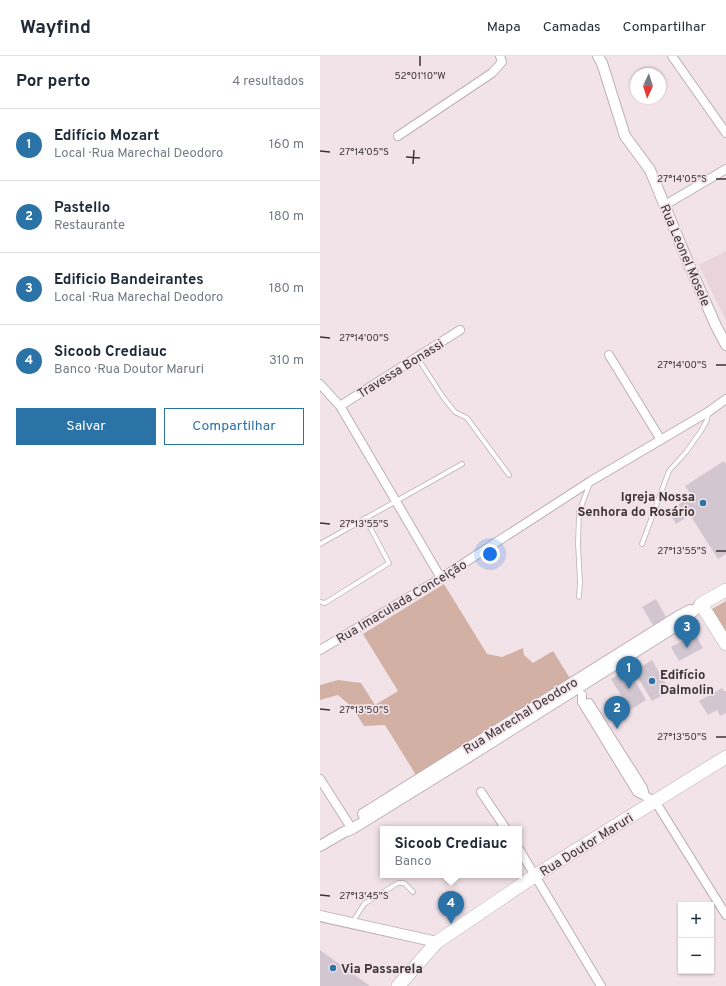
<!DOCTYPE html>
<html lang="pt">
<head>
<meta charset="utf-8">
<style>
	body { margin:0; font-family:Overpass,sans-serif; background:#f6f6f7; color:#1f2937 }
	.controls { position:absolute; right:12px; bottom:12px; display:grid; overflow:hidden; border-radius:0px; box-shadow:0 1px 3px #0004 }
	.controls button { width:36px; height:36px; display:grid; place-items:center; padding:0; border:0; border-bottom:1px solid #e0e1e3; background:#fff; color:#1f2937; font:20px sans-serif }
	.compass { position:absolute; left:310px; top:12px; width:36px; height:36px; border-radius:50%; background:#fff; box-shadow:0 1px 3px #0004; rotate:184deg }
	.you { position:absolute; left:170px; top:498px; width:14px; height:14px; margin:-10px; border:3px solid #fff; border-radius:50%; background:#1a73e8; box-shadow:0 0 0 6px #1a73e833 }
	.badge { display:grid; place-items:center; width:26px; height:26px; border-radius:50%; background:#2b73a7; color:#fff; font-size:13px; font-weight:700 }
	.pin { position:absolute; translate:-50% -33px; filter:drop-shadow(0 1px 2px #0008) }
	.pin::after { content:''; position:absolute; top:21px; width:14px; height:12px; background:inherit; clip-path:polygon(0 0,100% 0,50% 100%) }
	.popup { position:absolute; left:60px; top:770px; width:142px; height:52px; box-sizing:border-box; display:grid; place-content:center; border-radius:0px; background:#fff; filter:drop-shadow(0 1px 3px #0005); font-size:13px; white-space:nowrap; color:#747a83 }
	.popup b { font-size:15px; color:#1f2937 }
	.popup::after { content:''; position:absolute; left:50%; top:100%; margin-left:-8px; border:8px solid transparent; border-top-color:#fff }
	.list { margin:0; padding:0; list-style:none }
	h2 { display:flex; justify-content:space-between; align-items:center; height:52px; margin:0; padding:0 16px; font-size:17px }
	h2 small { font-size:13px; font-weight:400; color:#747a83 }
	.list li { display:grid; grid-template-columns:26px 1fr auto; gap:12px; align-items:center; box-sizing:border-box; height:72px; padding:0 16px; border-top:1px solid #e0e1e3 }
	.list b { display:block; font-size:15px; white-space:nowrap }
	.list p { margin:0; font-size:13px; white-space:nowrap; color:#747a83 }
	.list em { font-size:13px; font-style:normal; color:#747a83 }
	.actions { display:flex; gap:8px; padding:12px 16px }
	.actions a { flex:1; padding:9px 0; border:1px solid #2b73a7; border-radius:0px; text-align:center; font-size:14px; color:#2b73a7 }
	.actions .main { background:#2b73a7; color:#fff }
	.map { position:relative; flex:none; width:406px; height:930px; overflow:hidden }
	header { display:flex; align-items:center; gap:24px; box-sizing:border-box; height:56px; padding:0 20px; background:#fff; border-bottom:1px solid #e0e1e3 }
	header strong { font-size:19px }
	nav { display:flex; gap:22px; margin-inline-start:auto; font-size:14px }
	main { display:flex }
	aside { flex:1; background:#fff }
	.map>svg:first-child { display:block }
	.built { fill:#ead4dc }
	.green { fill:#d2b0a4 }
	.building { fill:#d2c7d0 }
	.lines { fill:none; stroke-linecap:round; stroke-linejoin:round }
	.service-casing { stroke:#bdafb4; stroke-width:5.5 }
	.minor-casing { stroke:#bdafb4; stroke-width:10 }
	.tertiary-casing { stroke:#bdafb4; stroke-width:12 }
	.primary-casing { stroke:#bdafb4; stroke-width:14 }
	.service { stroke:#fff; stroke-width:4 }
	.minor { stroke:#fff; stroke-width:8 }
	.tertiary { stroke:#fff; stroke-width:10 }
	.primary { stroke:#fff; stroke-width:13 }
	.ticks { fill:none; stroke:#3b3537; stroke-width:1.5 }
	.poi-dot { fill:#2b73a7; stroke:#f2e3e8; stroke-width:1.5 }
	.labels { text-anchor:middle; stroke-width:3.5; stroke-linejoin:round; paint-order:stroke }
	.street-label { font-size:13px; fill:#3b3537; stroke:#f2e3e8 }
	.poi-label { font-size:13px; font-weight:bold; fill:#3b3537; stroke:#f2e3e8; text-anchor:start }
	.ticks-label { font-size:10px; text-anchor:middle; fill:#3b3537; stroke:#f2e3e8; stroke-width:3.5; stroke-linejoin:round; paint-order:stroke }
</style>
</head>
<body>
<header>
<strong>Wayfind</strong>
<nav><a>Mapa</a><a>Camadas</a><a>Compartilhar</a></nav>
</header>
<main>
<aside>
<h2>Por perto<small>4 resultados</small></h2>
<ul class="list">
<li><span class="badge">1</span><div><b>Edifício Mozart</b><p>Local · Rua Marechal Deodoro</p></div><em>160 m</em></li>
<li><span class="badge">2</span><div><b>Pastello</b><p>Restaurante</p></div><em>180 m</em></li>
<li><span class="badge">3</span><div><b>Edificio Bandeirantes</b><p>Local · Rua Marechal Deodoro</p></div><em>180 m</em></li>
<li><span class="badge">4</span><div><b>Sicoob Crediauc</b><p>Banco · Rua Doutor Maruri</p></div><em>310 m</em></li>
</ul>
<div class="actions"><a class="main">Salvar</a><a>Compartilhar</a></div>
</aside>
<div class="map">
<svg width="406" height="930" viewBox="0 0 406 930">
	<rect width="100%" height="100%" fill="#f2e3e8"/>
	<!-- built -->
	<path class="built" d="M406 195V265L379 209Z"/>
	<!-- green -->
	<path class="green" d="M124 528 167 598 182 601 203 592 204 599 213 607 233 595 251 624 96 719 65 669 44 670 32 651 18 639 0 644V629L18 624 41 627 55 649 78 635 43 578Z
		M406 545V577L392 553Z"/>
	<!-- building -->
	<path class="building" d="M404 405 406 408V498L398 503 370 459 356 468 348 455 372 440 365 430Z
		M336 543 346 561 333 569 322 551Z
		M375 578 383 592 359 605 351 591Z
		M332 604 350 635 332 645 314 615Z
		M308 613 326 644 310 654 291 623Z
		M402 632 404 635H406V657L400 660 397 654 388 659 379 645Z
		M0 894 50 930H0Z"/>
	<g class="lines">
		<!-- service casing -->
		<g class="service-casing">
			<path id="service" d="M97 301 123 341 135 356 147 362 189 419
				M0 488 142 408
				M322 488 349 415 366 396 381 375 387 364 388 357
				M259 541 260 526 258 488 259 456 270 427
				M0 546 5 547 69 507 45 462
				M32 867 44 848 78 827H84L93 836"/>
		</g>
		<!-- minor casing -->
		<g class="minor-casing">
			<path id="minor" d="M352 0 406 77
				M78 80 172 17 182 6 180 0
				M345 149 406 113
				M289 299 341 384
				M0 328 20 350 121 522
				M20 350 140 274
				M0 594 121 522 271 425 388 356 406 343
				M262 639V646L317 736 335 745 406 859
				M269 647 323 732 325 740
				M0 723 32 773
				M161 736 186 773
				M199 793 281 930"/>
		</g>
		<!-- tertiary casing -->
		<g class="tertiary-casing">
			<path id="tertiary" d="M278 0 282 7 305 80 330 114 370 211 396 270 406 289
				M43 758 357 561 370 554
				M0 790 24 776 32 773 142 705 361 567 381 548
				M0 860 117 886"/>
		</g>
		<!-- primary casing -->
		<g class="primary-casing">
			<path id="primary" d="M406 534 381 548 406 588
				M78 930 117 886 216 819 406 701"/>
		</g>
		<!-- service -->
		<use href="#service" class="service"/>
		<!-- minor -->
		<use href="#minor" class="minor"/>
		<!-- tertiary -->
		<use href="#tertiary" class="tertiary"/>
		<!-- primary -->
		<use href="#primary" class="primary"/>
	</g>
	<!-- ticks -->
	<path class="ticks" d="M100 10V0M0 95 10 96M86 101 100 102M93 108 94 94M396 123H406M0 281 10 282M396 309H406M0 467 10 468M396 495H406M0 653 10 654M396 681H406M0 839 10 840"/>
	<!-- markers -->
	<g class="poi-dot">
		<circle cx="383" cy="447" r="4"/>
		<circle cx="332" cy="625" r="4"/>
		<circle cx="13" cy="912" r="4"/>
	</g>
	<g class="labels">
		<!-- street labels -->
		<g class="street-label">
			<text transform="translate(366 199) rotate(67)" y="5">Rua Leonel Mosele</text>
			<text transform="translate(80 312) rotate(-32)" y="5">Travessa Bonassi</text>
			<text transform="translate(81 545) rotate(-31)" y="5">Rua Imaculada Conceição</text>
			<text transform="translate(200 659) rotate(-32)" y="5">Rua Marechal Deodoro</text>
			<text transform="translate(266 788) rotate(-32)" y="5">Rua Doutor Maruri</text>
		</g>
		<!-- poi labels -->
		<g class="poi-label">
			<text x="375" y="445" text-anchor="end">Igreja Nossa<tspan x="375" dy="15">Senhora do Rosário</tspan></text>
			<text x="340" y="623">Edifício<tspan x="340" dy="15">Dalmolin</tspan></text>
			<text x="21" y="917">Via Passarela</text>
		</g>
	</g>
	<g class="ticks-label">
		<text x="100" y="23">52°01'10"W</text>
		<text x="44" y="99">27°14'05"S</text>
		<text x="362" y="126">27°14'05"S</text>
		<text x="44" y="285">27°14'00"S</text>
		<text x="362" y="312">27°14'00"S</text>
		<text x="44" y="471">27°13'55"S</text>
		<text x="362" y="498">27°13'55"S</text>
		<text x="44" y="657">27°13'50"S</text>
		<text x="362" y="684">27°13'50"S</text>
		<text x="44" y="843">27°13'45"S</text>
	</g>
</svg>
<div class="controls">
<button>+</button>
<button>−</button>
</div>
<svg class="compass" viewBox="-18 -18 36 36"><path d="M0-13l5 13h-10z" fill="#e53935"/><path d="M0 13l5-13h-10z" fill="#747a83"/></svg>
<div class="you"></div>
<div class="pin badge" style="left:309px;top:633px">1</div>
<div class="pin badge" style="left:297px;top:673px">2</div>
<div class="pin badge" style="left:367px;top:592px">3</div>
<div class="pin badge" style="left:131px;top:868px">4</div>
<div class="popup"><b>Sicoob Crediauc</b>Banco</div>
</div>
</main>
</body>
</html>
